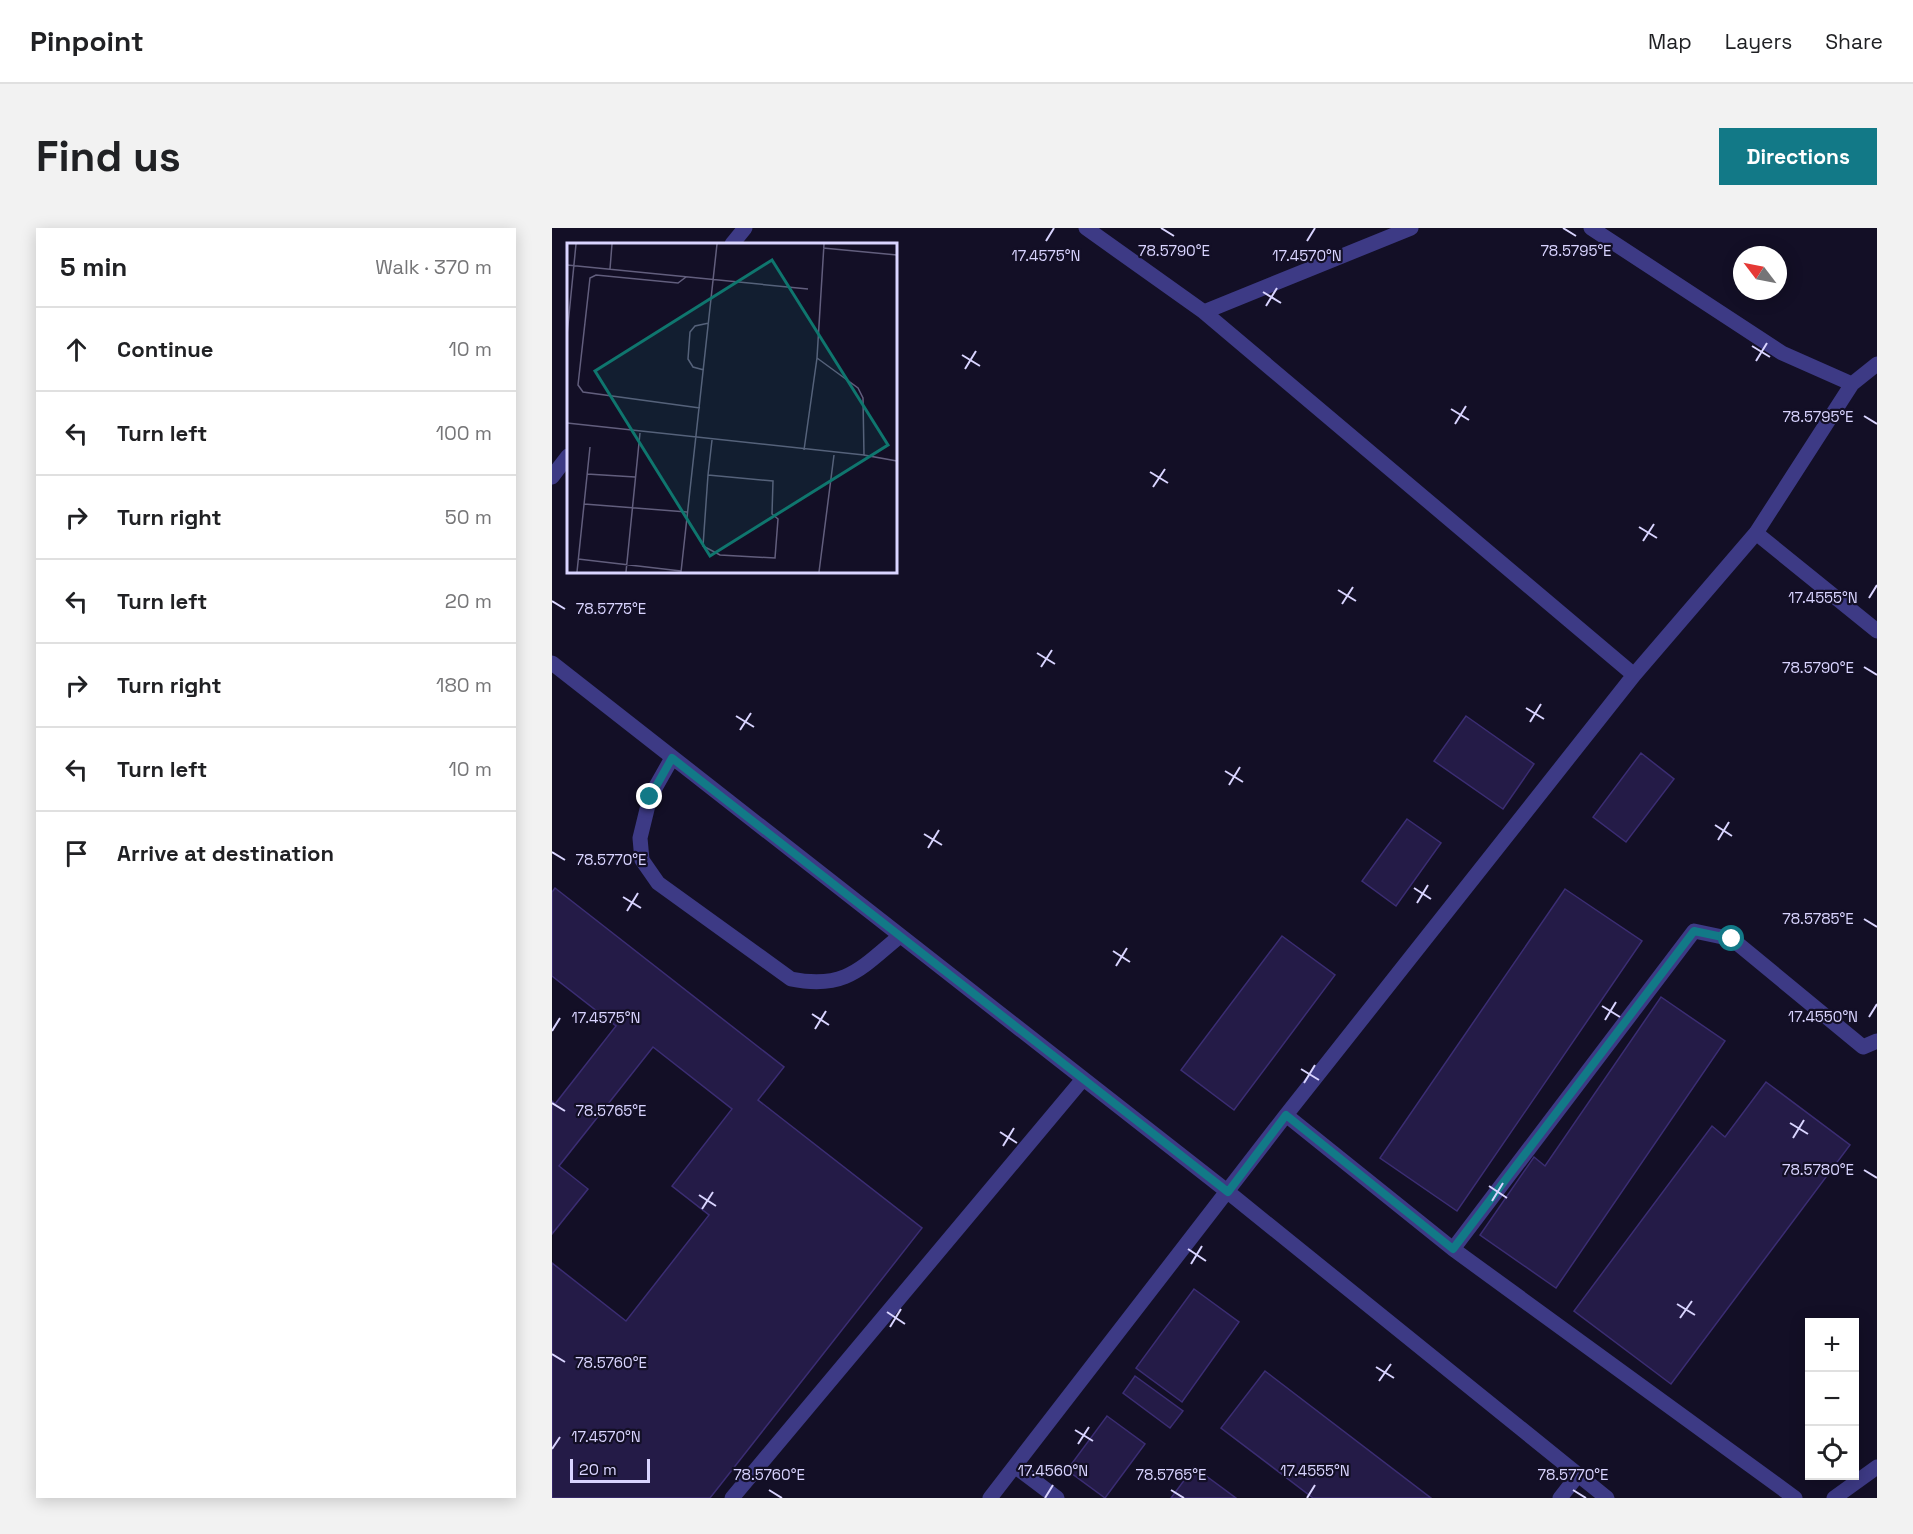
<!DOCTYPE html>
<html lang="en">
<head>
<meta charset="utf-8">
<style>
	body { margin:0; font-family:"Space Grotesk",sans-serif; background:#f2f2f2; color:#202124 }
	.controls { position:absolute; right:18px; bottom:18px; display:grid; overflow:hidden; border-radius:0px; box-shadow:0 3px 15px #0003 }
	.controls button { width:54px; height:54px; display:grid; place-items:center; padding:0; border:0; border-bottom:2px solid #e0e0e0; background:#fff; color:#202124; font:30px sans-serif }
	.compass { position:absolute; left:1181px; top:18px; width:54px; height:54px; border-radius:50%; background:#fff; box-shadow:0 3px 15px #0003; rotate:302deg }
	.scale { position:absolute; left:18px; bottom:15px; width:80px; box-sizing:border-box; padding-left:6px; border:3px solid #d9d4ff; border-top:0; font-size:16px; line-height:21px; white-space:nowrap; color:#d9d4ff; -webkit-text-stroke:4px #130f26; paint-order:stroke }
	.stop { position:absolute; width:18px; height:18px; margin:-14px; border:4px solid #127987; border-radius:50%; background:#fff }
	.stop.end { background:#127987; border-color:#fff; box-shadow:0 2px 6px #0008 }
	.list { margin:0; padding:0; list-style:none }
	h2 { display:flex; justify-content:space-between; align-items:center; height:78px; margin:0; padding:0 24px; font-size:26px }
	h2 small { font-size:20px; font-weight:400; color:#757577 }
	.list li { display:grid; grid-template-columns:39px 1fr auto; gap:18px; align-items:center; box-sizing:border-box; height:84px; padding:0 24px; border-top:2px solid #e0e0e0 }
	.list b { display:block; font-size:22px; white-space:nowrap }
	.list em { font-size:20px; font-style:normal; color:#757577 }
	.icon { flex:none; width:33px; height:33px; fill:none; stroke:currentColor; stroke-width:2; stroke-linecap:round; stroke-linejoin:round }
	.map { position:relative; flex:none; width:1325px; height:1270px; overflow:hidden; border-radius:0px }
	header { display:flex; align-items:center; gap:36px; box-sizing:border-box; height:84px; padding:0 30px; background:#fff; border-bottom:2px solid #e0e0e0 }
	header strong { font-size:28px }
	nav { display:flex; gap:33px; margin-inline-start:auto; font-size:21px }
	.intro { display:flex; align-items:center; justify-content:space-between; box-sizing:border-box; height:144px; padding:0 36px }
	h1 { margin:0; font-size:42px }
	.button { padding:15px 27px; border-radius:0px; background:#127987; color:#fff; font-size:21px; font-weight:700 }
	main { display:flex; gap:36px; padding:0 36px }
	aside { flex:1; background:#fff; border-radius:0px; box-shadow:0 3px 15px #0003 }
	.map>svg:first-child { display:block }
	.building { fill:#241b47; stroke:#3b2d73; stroke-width:1.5 }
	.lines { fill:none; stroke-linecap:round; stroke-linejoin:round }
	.minor { stroke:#3d3a85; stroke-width:15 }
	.route { stroke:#127987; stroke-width:8 }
	.ticks { fill:none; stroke:#d9d4ff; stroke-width:2 }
	.inset-road { fill:none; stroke:#625e7d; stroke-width:1.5 }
	.view { fill:#0f766e; fill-opacity:0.15; stroke:#0f766e; stroke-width:3 }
	.inset-edge { fill:none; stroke:#d9d4ff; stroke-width:3 }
	.ticks-label { font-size:15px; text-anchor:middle; fill:#d9d4ff; stroke:#130f26; stroke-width:4.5; stroke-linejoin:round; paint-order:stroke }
</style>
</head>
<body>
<header>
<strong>Pinpoint</strong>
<nav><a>Map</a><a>Layers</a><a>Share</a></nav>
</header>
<div class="intro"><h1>Find us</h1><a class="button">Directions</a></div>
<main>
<aside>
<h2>5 min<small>Walk · 370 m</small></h2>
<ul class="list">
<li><svg class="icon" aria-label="ahead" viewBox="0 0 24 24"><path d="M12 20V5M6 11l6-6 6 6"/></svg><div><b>Continue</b></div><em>10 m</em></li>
<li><svg class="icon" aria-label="left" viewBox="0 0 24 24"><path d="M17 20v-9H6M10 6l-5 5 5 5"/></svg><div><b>Turn left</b></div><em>100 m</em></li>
<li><svg class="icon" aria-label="right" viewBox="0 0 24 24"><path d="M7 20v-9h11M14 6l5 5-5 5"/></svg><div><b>Turn right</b></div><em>50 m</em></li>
<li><svg class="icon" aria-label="left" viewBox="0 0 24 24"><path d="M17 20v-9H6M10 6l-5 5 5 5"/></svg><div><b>Turn left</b></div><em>20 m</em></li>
<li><svg class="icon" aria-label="right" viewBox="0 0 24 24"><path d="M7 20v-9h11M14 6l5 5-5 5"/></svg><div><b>Turn right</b></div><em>180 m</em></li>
<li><svg class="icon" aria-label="left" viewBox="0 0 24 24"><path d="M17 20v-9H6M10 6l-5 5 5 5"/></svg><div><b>Turn left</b></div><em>10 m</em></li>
<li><svg class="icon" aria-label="arrive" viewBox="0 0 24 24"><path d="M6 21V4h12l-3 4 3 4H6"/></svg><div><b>Arrive at destination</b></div></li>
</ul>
</aside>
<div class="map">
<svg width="1325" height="1270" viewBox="0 0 1325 1270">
	<rect width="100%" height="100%" fill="#130f26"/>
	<!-- building -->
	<path class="building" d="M914 488 982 536 951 581 882 533Z
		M1089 525 1122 551 1074 614 1041 589Z
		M855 591 889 615 844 678 810 653Z
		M3 660 232 839 206 872 370 1000 158 1270H0V1035L74 1093 157 987 120 958 180 881 101 819 7 938 36 961 0 1006V873L3 876 64 798 0 748V664Z
		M1013 661 1090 713 905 983 828 930Z
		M730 708 783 747 682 882 629 842Z
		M1109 769 1173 813 1004 1060 928 1007 982 929 993 938Z
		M1214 854 1298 917 1119 1156 1022 1083 1160 898 1173 909Z
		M642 1061 687 1094 630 1174 584 1140Z
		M713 1143 879 1270H761L669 1200Z
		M583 1148 631 1183 618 1200 571 1165Z
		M555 1188 593 1216 553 1270 515 1242Z
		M642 1239 684 1270H619Z"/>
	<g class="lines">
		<!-- minor -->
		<path class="minor" d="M534 0 652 84 859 0
			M1039 0 1230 125 1300 156 1325 136
			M180 16 193 0
			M652 84 1082 447
			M0 249 16 228
			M1204 305 1325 403
			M0 435 676 964 1055 1270
			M120 530 98 569 88 610 90 632 106 655 239 751C294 762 309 740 348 708
			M734 887 901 1021 1243 1270
			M901 1021 1142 703 1180 711 1311 819 1325 813
			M464 1239 505 1270
			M180 1270 531 851
			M438 1270 734 887 1082 447 1204 305 1300 156
			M1008 1270 1026 1247
			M1282 1270 1325 1239"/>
	</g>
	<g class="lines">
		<!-- route -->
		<path class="route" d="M98 569 120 530 676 964 734 887 901 1021 1142 703 1180 711"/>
	</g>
	<!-- ticks -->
	<path class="ticks" d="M609 0 622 8M1011 0 1024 8M494 13 502 0M755 13 763 0M711 64 729 75M714 78 725 60M1200 118 1218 129M410 127 428 138M1204 133 1215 115M413 141 424 123M899 181 917 192M1312 188 1325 196M903 196 914 178M598 244 616 255M601 259 613 241M1087 299 1105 310M1091 313 1102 296M786 362 804 373M1317 370 1325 357M0 373 13 381M790 376 801 359M485 425 503 436M489 439 500 422M1312 439 1325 447M974 480 992 491M184 488 202 499M978 494 989 476M188 502 199 485M673 543 691 554M677 557 688 539M1163 597 1180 608M372 606 390 617M1166 612 1177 594M376 620 387 602M0 624 13 632M862 660 879 671M71 669 89 680M865 675 876 657M75 683 86 665M1312 691 1325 699M561 723 578 734M564 738 575 720M1050 778 1068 789M260 786 277 797M1317 789 1325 776M1053 792 1064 774M263 801 274 783M0 803 8 790M749 841 767 852M752 855 763 837M0 875 13 883M1238 895 1256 906M448 904 465 915M1241 910 1252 892M451 918 462 900M1312 942 1325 950M937 958 955 970M147 967 164 978M940 973 951 955M150 981 161 964M636 1021 654 1033M639 1036 650 1018M1125 1076 1143 1087M335 1084 353 1096M1128 1090 1140 1073M338 1099 349 1081M0 1126 13 1134M824 1139 842 1150M827 1153 839 1136M523 1202 541 1213M526 1216 537 1199M0 1221 8 1209M217 1262 230 1270M619 1262 632 1270M1021 1262 1034 1270M493 1270 501 1257M755 1270 763 1257"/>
	<!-- overview -->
	<g transform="translate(15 15)">
		<rect width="330" height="330" fill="#130f26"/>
		<path class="inset-road" d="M257 1 250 115 291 145 296 155 297 212 330 218M256 5 330 12M0 22 241 46M43 26 45 1M119 34 111 40 29 32 23 35 11 142 16 149 133 165M0 92 9 1M137 127 126 124 121 116 123 89 128 83 142 80M0 180 297 212M237 207 250 115M20 231 68 234M141 232 206 238 205 271 211 276 208 315 153 312 136 303 141 232 145 197M17 261 120 269M11 316 114 328M10 329 23 204M59 329 73 190M114 329 150 1M252 329 267 212"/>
		<path class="view" d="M205 17 321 202 143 313 28 128Z"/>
		<rect width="330" height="330" class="inset-edge"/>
	</g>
	<g class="ticks-label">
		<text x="622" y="28">78.5790°E</text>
		<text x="1024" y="28">78.5795°E</text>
		<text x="494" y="33">17.4575°N</text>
		<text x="755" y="33">17.4570°N</text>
		<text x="1266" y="194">78.5795°E</text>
		<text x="1271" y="375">17.4555°N</text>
		<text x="59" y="386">78.5775°E</text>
		<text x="1266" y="445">78.5790°E</text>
		<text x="59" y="637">78.5770°E</text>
		<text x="1266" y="696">78.5785°E</text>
		<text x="1271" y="794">17.4550°N</text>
		<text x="54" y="795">17.4575°N</text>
		<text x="59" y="888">78.5765°E</text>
		<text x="1266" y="947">78.5780°E</text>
		<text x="59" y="1140">78.5760°E</text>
		<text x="54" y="1214">17.4570°N</text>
		<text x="501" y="1248">17.4560°N</text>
		<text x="763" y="1248">17.4555°N</text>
		<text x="217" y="1252">78.5760°E</text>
		<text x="619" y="1252">78.5765°E</text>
		<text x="1021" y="1252">78.5770°E</text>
	</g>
</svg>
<div class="controls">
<button>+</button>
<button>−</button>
<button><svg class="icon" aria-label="locate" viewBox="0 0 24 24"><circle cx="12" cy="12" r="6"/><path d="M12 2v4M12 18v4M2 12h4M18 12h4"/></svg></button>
</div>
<svg class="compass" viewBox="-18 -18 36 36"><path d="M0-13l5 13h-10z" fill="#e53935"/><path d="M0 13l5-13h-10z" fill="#757577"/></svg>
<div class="scale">20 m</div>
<div class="stop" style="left:1180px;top:711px"></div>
<div class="stop end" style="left:98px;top:569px"></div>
</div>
</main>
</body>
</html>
